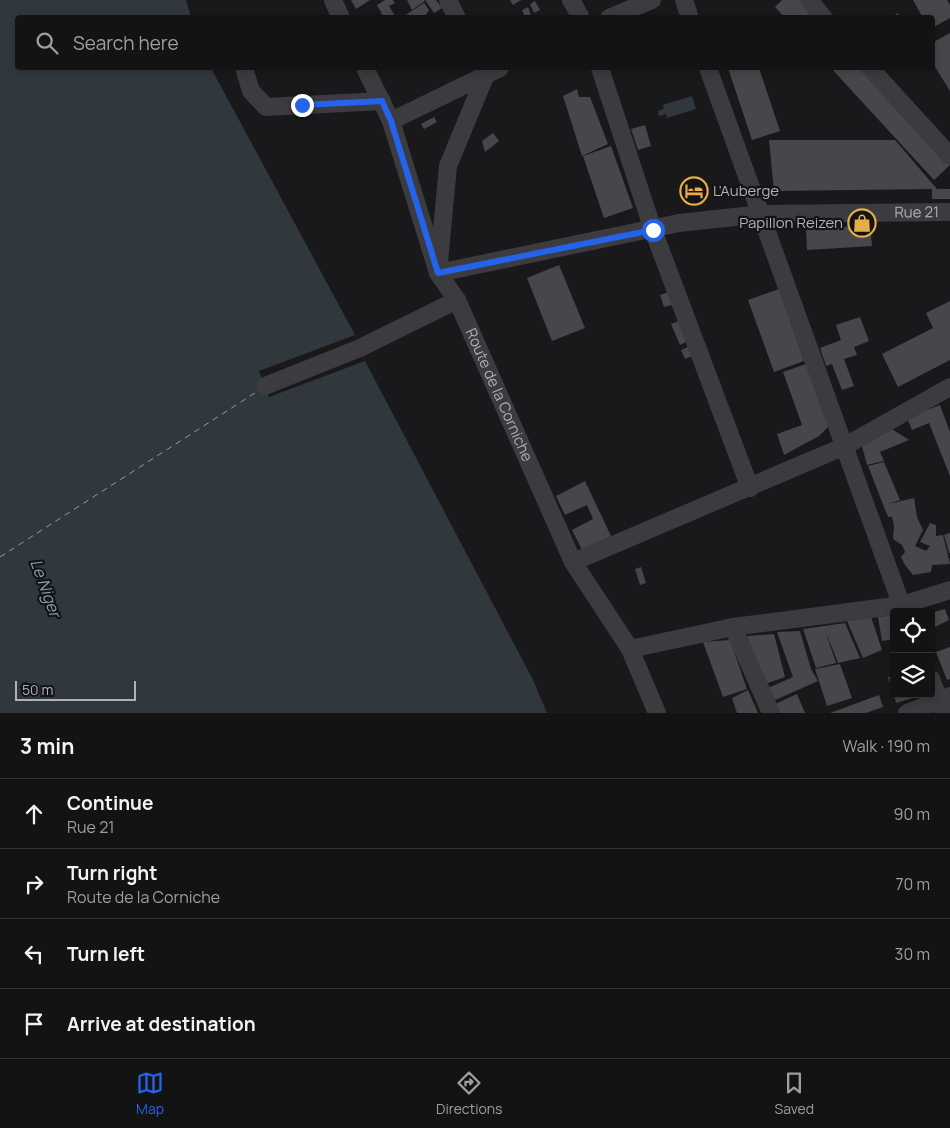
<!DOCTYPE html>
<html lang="en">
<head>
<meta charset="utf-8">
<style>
	body { margin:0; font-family:Manrope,sans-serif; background:#1c1c1d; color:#f1f3f6 }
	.controls { position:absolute; right:15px; bottom:15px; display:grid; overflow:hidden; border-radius:5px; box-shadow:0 2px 8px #0003 }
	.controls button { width:45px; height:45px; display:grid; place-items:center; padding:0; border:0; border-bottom:1px solid #323234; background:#131314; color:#f1f3f6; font:25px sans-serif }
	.scale { position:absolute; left:15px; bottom:12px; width:121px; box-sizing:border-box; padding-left:5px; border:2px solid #adb1ba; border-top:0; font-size:14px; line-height:18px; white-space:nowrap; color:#adb1ba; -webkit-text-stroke:4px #141416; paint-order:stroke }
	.stop { position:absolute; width:15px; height:15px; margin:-11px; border:4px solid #2563eb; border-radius:50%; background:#fff }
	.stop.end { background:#2563eb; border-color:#fff; box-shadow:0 1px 5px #0008 }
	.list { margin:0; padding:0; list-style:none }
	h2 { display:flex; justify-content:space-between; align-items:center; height:65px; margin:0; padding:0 20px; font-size:21px }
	h2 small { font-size:16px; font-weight:400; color:#9d9ea0 }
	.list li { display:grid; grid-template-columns:32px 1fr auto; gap:15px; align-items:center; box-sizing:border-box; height:70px; padding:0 20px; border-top:1px solid #323234 }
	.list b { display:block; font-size:19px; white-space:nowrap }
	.list p { margin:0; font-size:16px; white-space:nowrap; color:#9d9ea0 }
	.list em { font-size:16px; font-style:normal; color:#9d9ea0 }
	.icon { flex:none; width:28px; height:28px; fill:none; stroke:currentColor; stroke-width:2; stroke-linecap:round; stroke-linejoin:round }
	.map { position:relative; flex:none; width:950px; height:713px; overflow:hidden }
	.search { position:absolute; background:#131314; box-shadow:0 2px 8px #0003; left:15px; right:15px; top:15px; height:55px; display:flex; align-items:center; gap:12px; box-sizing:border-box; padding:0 18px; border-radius:5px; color:#9d9ea0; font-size:19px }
	.sheet { height:345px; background:#131314 }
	nav { display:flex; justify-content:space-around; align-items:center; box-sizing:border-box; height:70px; border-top:1px solid #323234; background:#131314; font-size:14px; color:#9d9ea0 }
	nav a { display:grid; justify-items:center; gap:2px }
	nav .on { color:#2563eb }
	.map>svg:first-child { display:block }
	.water { fill:#30383e }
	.pier { fill:#19191b }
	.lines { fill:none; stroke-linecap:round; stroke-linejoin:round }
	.ferry { stroke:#879eb2; stroke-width:1; stroke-dasharray:6 5; stroke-linecap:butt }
	.building { fill:#46474b }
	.minor { stroke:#3b3b40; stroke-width:18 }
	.route { stroke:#2563eb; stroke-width:6 }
	.labels { text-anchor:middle; stroke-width:4.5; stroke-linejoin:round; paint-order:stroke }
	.poi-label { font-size:15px; fill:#adb1ba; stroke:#141416; text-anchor:start }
	.street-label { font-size:15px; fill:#adb1ba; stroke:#141416 }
	.water-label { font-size:16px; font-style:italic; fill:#879eb2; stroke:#141416 }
</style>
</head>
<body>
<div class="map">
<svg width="950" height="713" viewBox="0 0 950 713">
	<rect width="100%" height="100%" fill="#19191b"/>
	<!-- water -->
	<path class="water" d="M0 0H186L191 17 18 18V68H211L355 335 365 361 533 680 547 713H0Z
		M692 96 696 109 667 118 666 114 659 116 658 111 664 109 663 105Z"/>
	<!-- pier -->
	<path class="pier" d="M355 335 365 361 269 397 259 371Z"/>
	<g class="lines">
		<!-- ferry -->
		<path class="ferry" d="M0 557 258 391"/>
	</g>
	<!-- building -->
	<path class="building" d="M351 0H370L356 9Z
		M385 0H393L395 3 389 6 395 16 393 18H384L377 5Z
		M407 0H424L425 1 412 10Z
		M425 0H436L442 8 434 13Z
		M510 0H521L513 5Z
		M782 0H804L821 18H785L775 7Z
		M913 0H947L950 5V18L932 28V18H923Z
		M535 1 540 10 534 13 530 4Z
		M424 3 429 10 424 18H405L404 16Z
		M528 7 531 14 525 17 522 10Z
		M898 13 901 18H891Z
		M950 33V91L932 62V43Z
		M728 68H759L780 131 752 140Z
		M831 68H865L950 160V165L934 180Z
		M577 89 579 97H590L608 144 582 156 563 96Z
		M434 117 437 122 424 129 421 124Z
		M645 125 651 146 638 150 631 129Z
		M493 133 499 141 485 152 482 141Z
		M769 140H895L937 189H950V199H932V189L774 191Z
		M611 146 633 208 604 218 583 156Z
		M870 225 872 246 807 250 806 230Z
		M559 265 585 328 552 341 527 278Z
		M779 289 804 361 774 372 748 300Z
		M672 291 676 304 664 307 660 295Z
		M950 301V360L898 387 882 354 933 328 926 313Z
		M860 317 869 341 854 347 857 355 844 359 854 386 842 390 832 364 826 366 820 348 841 340 836 325Z
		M681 320 690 340 680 345 671 324Z
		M690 346 694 355 685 359 681 350Z
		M806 364 829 426 819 436 784 455 777 434 802 425 783 372Z
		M940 405 950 432V476L929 423 912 430 907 418Z
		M887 426 909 440 880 452 884 461 867 465 862 446Z
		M884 462 900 500 889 504 914 498 917 517 923 530 915 546 926 551 930 546 920 542 930 523 936 525V536L943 535 950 564 932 565 931 572 913 575 905 565 901 557 905 552 902 545 893 539 894 526 892 517H888L868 466Z
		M585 481 611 536 582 550 572 530 593 519 587 505 565 515 556 496Z
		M950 533V553H949L944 535Z
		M641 567 646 583 640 585 635 569Z
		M945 609 949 620 931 629V613Z
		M894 615V639L882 641 878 617Z
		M871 617 882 650 863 658 847 621Z
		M845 623 860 658 838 663 825 630 836 663 816 668 803 629Z
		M800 631 811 669 818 681 773 701 768 688 793 677 777 632Z
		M774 634 785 677 765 684 747 636Z
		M730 640 747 689 723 697 703 642Z
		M950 647V679L947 680 936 652Z
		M840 664 852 698 827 706 815 669Z
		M894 676V693L893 694 888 677Z
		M748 690 758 713H737L732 698Z
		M797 694 805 713H776L773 705Z
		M894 694H923V695L896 703Z
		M879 695 883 707 866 713H830Z"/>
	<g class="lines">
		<!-- minor -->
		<g class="minor">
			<path d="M333 0 341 18"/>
			<path d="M448 0 457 18"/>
			<path d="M571 0 581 18"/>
			<path d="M684 0 690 18"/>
			<path d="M809 0 824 18"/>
			<path d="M609 18 652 0"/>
			<path d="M244 68 251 91 266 107 382 101"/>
			<path id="s1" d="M365 68 391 121 438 273 457 300 573 562 630 649 657 713"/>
			<path id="s2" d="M483 68 486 74 448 166 438 273 679 223 762 214 950 212"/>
			<path d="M600 68 653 230 750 488"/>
			<path d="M708 68 904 612"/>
			<path d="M870 68 950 156"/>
			<path d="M391 121 500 68"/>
			<path d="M265 386 360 348 457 300"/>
			<path d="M573 562 845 446 950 387"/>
			<path d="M733 627 771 713"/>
			<path d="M630 649 733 627 902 605 950 590"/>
			<path d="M931 679 944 713"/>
			<path d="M907 713 950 696"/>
		</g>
	</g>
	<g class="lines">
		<!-- route -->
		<path class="route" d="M302 105 382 101 391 121 438 273 653 230"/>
	</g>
	<!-- icons -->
	<defs>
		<g id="hotel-ring" transform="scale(1.4375)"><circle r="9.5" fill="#141416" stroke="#e5ae48" stroke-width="1.5"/><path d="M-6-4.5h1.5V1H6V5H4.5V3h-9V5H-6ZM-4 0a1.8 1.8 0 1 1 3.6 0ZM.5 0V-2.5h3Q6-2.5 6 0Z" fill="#e5ae48"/></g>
		<g id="shop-ring" transform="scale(1.4375)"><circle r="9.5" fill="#141416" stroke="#e5ae48" stroke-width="1.5"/><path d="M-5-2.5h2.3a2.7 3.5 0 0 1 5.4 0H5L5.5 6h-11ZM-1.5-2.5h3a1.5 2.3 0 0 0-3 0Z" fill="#e5ae48"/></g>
	</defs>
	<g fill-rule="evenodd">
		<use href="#hotel-ring" x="694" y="191"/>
		<use href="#shop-ring" x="862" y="223"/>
	</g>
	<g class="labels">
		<!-- poi labels -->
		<g class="poi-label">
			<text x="713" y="196">L'Auberge</text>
			<text x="843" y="228" text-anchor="end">Papillon Reizen</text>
		</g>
		<!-- street labels -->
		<g class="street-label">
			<text dy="5" stroke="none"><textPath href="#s2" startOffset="698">Rue 21</textPath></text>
			<text dy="5" stroke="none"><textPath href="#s1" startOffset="355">Route de la Corniche</textPath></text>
		</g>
		<!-- water labels -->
		<g class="water-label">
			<text transform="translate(46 588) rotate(70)" y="6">Le Niger</text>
		</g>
	</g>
</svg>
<div class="controls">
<button><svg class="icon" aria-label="locate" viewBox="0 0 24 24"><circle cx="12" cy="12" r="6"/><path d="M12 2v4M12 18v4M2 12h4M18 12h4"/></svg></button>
<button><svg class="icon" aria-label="layers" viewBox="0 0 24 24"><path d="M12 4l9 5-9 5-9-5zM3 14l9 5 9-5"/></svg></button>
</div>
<div class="scale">50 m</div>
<div class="stop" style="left:653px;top:230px"></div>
<div class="stop end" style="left:302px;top:105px"></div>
<div class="search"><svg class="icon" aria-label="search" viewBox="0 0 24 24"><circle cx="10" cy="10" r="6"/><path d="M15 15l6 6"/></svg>Search here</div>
</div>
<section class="sheet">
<h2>3 min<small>Walk · 190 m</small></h2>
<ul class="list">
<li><svg class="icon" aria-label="ahead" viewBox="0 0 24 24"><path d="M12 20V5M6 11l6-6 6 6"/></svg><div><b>Continue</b><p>Rue 21</p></div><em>90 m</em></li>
<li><svg class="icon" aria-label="right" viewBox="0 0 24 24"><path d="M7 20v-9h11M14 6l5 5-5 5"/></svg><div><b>Turn right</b><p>Route de la Corniche</p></div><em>70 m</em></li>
<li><svg class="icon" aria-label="left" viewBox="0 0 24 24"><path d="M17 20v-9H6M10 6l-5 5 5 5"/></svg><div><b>Turn left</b></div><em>30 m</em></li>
<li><svg class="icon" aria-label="arrive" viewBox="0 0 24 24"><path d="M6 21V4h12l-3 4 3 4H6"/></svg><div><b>Arrive at destination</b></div></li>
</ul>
</section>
<nav>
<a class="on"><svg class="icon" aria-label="map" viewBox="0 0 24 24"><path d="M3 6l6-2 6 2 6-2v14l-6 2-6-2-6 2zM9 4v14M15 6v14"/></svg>Map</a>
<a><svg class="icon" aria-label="directions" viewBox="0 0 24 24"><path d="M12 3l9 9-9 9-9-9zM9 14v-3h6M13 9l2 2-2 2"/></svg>Directions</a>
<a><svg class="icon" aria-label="saved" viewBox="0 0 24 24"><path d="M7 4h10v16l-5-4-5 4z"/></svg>Saved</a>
</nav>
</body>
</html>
